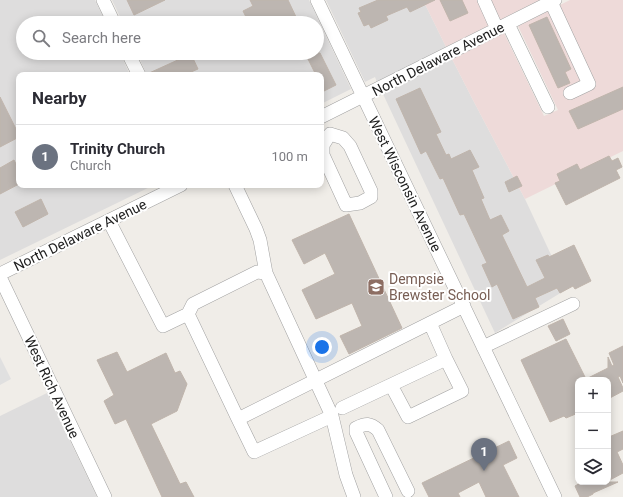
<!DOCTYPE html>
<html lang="en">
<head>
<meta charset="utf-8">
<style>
	body { margin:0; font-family:Roboto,sans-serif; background:#f2f2f3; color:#2b2b33 }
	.controls { position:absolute; right:12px; bottom:12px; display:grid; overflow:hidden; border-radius:8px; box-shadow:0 2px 10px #0003 }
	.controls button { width:36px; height:36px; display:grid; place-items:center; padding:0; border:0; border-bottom:1px solid #e1e1e2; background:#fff; color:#2b2b33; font:20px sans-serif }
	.you { position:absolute; left:322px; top:347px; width:14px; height:14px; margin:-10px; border:3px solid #fff; border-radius:50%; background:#1a73e8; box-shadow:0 0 0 6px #1a73e833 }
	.badge { display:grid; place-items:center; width:26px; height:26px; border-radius:50%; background:#111827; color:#fff; font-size:13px; font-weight:700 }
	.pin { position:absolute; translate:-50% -33px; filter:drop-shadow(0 1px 2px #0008) }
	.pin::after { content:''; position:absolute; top:21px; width:14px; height:12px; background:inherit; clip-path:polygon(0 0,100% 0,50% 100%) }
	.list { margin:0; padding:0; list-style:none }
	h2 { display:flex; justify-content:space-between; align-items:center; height:52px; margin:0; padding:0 16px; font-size:17px }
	h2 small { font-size:13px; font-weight:400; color:#7c7c81 }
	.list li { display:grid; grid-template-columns:26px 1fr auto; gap:12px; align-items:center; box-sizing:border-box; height:64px; padding:0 16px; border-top:1px solid #e1e1e2 }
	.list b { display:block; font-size:15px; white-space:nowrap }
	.list p { margin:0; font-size:13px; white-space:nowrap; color:#7c7c81 }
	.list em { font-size:13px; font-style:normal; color:#7c7c81 }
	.icon { flex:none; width:22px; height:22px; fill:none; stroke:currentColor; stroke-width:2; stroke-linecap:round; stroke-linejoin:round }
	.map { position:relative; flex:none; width:623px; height:497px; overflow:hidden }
	.search { position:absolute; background:#fff; box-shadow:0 2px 10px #0003; left:16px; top:16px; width:308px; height:44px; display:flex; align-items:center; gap:10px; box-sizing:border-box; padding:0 14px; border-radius:22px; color:#7c7c81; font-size:15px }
	.panel { position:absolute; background:#fff; box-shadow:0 2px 10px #0003; left:16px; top:72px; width:308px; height:116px; border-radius:8px }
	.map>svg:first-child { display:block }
	.residential { fill:#dedddd }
	.commercial { fill:#eedad9 }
	.parking { fill:#e0e0e0 }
	.building { fill:#bdb6b1; stroke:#c0b5ac }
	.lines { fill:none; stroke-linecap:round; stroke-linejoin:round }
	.minor-casing { stroke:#a1a1a1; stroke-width:14 }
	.minor { stroke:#fff; stroke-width:13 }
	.labels { text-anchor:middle; stroke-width:4; stroke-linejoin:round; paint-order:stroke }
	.street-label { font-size:14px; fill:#202020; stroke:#fff }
	.education-label { font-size:14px; fill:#785e54; stroke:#fff; text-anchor:start }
</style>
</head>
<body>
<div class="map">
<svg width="623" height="497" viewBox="0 0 623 497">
	<rect width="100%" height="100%" fill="#f0ede8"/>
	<!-- residential -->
	<path class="residential" d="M0 0H95L106 23H23V53H120L130 75H19V185H154L0 260Z
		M112 0H309L351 89 321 104V75H147L137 53H317V23H123Z
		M326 0H423L446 47 377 82 375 77 365 82Z
		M452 59 474 102 525 199 567 289 495 333 383 94Z
		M47 393 97 497H0V416Z"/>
	<!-- commercial -->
	<path class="commercial" d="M423 0H540L446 47Z
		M570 0H623V151L525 199 474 102 452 59 504 33 544 116 558 110 518 26Z"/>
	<!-- parking -->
	<path class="parking" d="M0 357 11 379 0 385Z"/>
	<!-- building -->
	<path class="building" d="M127 0H165L134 15Z
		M250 0H288L297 19 289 23H265L263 18 254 23H249L243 11 253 6Z
		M378 0H435L410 12 407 7 386 16 388 20 371 28 369 24 364 26 358 13 361 12 359 8Z
		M440 0H462L468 13 450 21Z
		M547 17 571 69 565 72 570 83 558 88 529 25Z
		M305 53H320L336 85 324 91 321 84V75H316Z
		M191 54 198 69 184 75H147V74Z
		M623 87V109L578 129 569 111Z
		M420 88 441 132 436 134 446 155 449 154 451 159 470 150 479 167 472 170 484 198 481 199 490 220 501 215 509 231 502 235 527 287 545 278 536 260 548 255 549 257 574 245 591 281 575 289 573 286 560 293 557 288 535 298 539 307 513 319 497 284 492 287 482 265 487 263 464 214 460 215 443 178 440 179 426 151 421 154 396 99Z
		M0 97 19 135V137L0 147Z
		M609 156 612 161 618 158 622 167 616 170 620 178 566 205 555 183 560 181 557 174 577 164 580 170Z
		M14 160 19 170V184L0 194V168Z
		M517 176 522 186 509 192 505 182Z
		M41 199 48 214 23 227 15 212Z
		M349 214 402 328 349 354 340 336 362 326 352 303 316 319 302 290 335 274 325 253 304 264 292 240Z
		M563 319 570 334 556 341 548 326Z
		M566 339 586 379 608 368V357L612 366 614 365 609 353 623 346V383L620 376 618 377 623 388V391L608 399V380H578V413L566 418 564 416 550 422 521 360Z
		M117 352 127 372 166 353 175 373 180 371 187 384 177 411 151 424 180 484 186 482 194 497H162L126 419 115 424 104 401 114 395 97 360Z
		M623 431V449L617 452 623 465V473L608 481V434L609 437Z
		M509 441 517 458 503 465 519 497H486L479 482 458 493 460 497H429L422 483Z
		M582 482H618L593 493V494L587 497H580L575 486Z"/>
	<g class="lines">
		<!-- minor casing -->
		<g class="minor-casing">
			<path id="minor" d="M103 0 114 23
				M317 0 555 497
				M484 0 497 29
				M551 2 589 84 570 93
				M508 24 548 107
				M128 53 139 75
				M321 117 555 0
				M330 134 343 138 350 146 371 191V197L360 203 346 205 323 155V145Z
				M235 185 256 229 260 240 266 273
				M109 221 163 326 188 314 238 419 464 306
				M0 274 181 185
				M0 277 105 497
				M188 314 193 304 257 272 266 273 332 416 346 475 354 497
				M483 347 573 304
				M391 385 408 417 462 391 446 359
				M342 408 446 359 430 323
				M238 419 254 452 332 416
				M386 497 356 432V428C366 423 370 423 378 430L408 491"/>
		</g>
		<!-- minor -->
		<use href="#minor" class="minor"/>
	</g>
	<!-- icons -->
	<defs>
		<g id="school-square" transform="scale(0.9)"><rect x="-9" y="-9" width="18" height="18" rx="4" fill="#8d6e63" stroke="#fff"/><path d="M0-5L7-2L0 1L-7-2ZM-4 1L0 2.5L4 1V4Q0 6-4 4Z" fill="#fff"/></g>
	</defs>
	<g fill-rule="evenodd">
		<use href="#school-square" x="376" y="287"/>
	</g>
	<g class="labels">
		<!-- street labels -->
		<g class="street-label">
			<text transform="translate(438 59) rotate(-27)" y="5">North Delaware Avenue</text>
			<text transform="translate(405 184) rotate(64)" y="5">West Wisconsin Avenue</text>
			<text transform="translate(80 235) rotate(-26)" y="5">North Delaware Avenue</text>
			<text transform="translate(52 387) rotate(65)" y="5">West Rich Avenue</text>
		</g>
		<!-- education labels -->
		<g class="education-label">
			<text x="389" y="284">Dempsie<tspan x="389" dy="16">Brewster School</tspan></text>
		</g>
	</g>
</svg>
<div class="controls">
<button>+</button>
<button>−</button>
<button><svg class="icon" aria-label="layers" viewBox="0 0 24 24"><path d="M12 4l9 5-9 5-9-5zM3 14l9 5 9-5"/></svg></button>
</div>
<div class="you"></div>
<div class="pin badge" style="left:484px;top:471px;background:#6b7280">1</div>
<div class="search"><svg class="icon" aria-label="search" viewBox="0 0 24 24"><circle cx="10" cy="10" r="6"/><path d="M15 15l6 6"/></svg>Search here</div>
<section class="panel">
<h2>Nearby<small></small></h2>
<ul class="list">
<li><span class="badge" style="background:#6b7280">1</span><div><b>Trinity Church</b><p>Church</p></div><em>100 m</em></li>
</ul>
</section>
</div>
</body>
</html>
